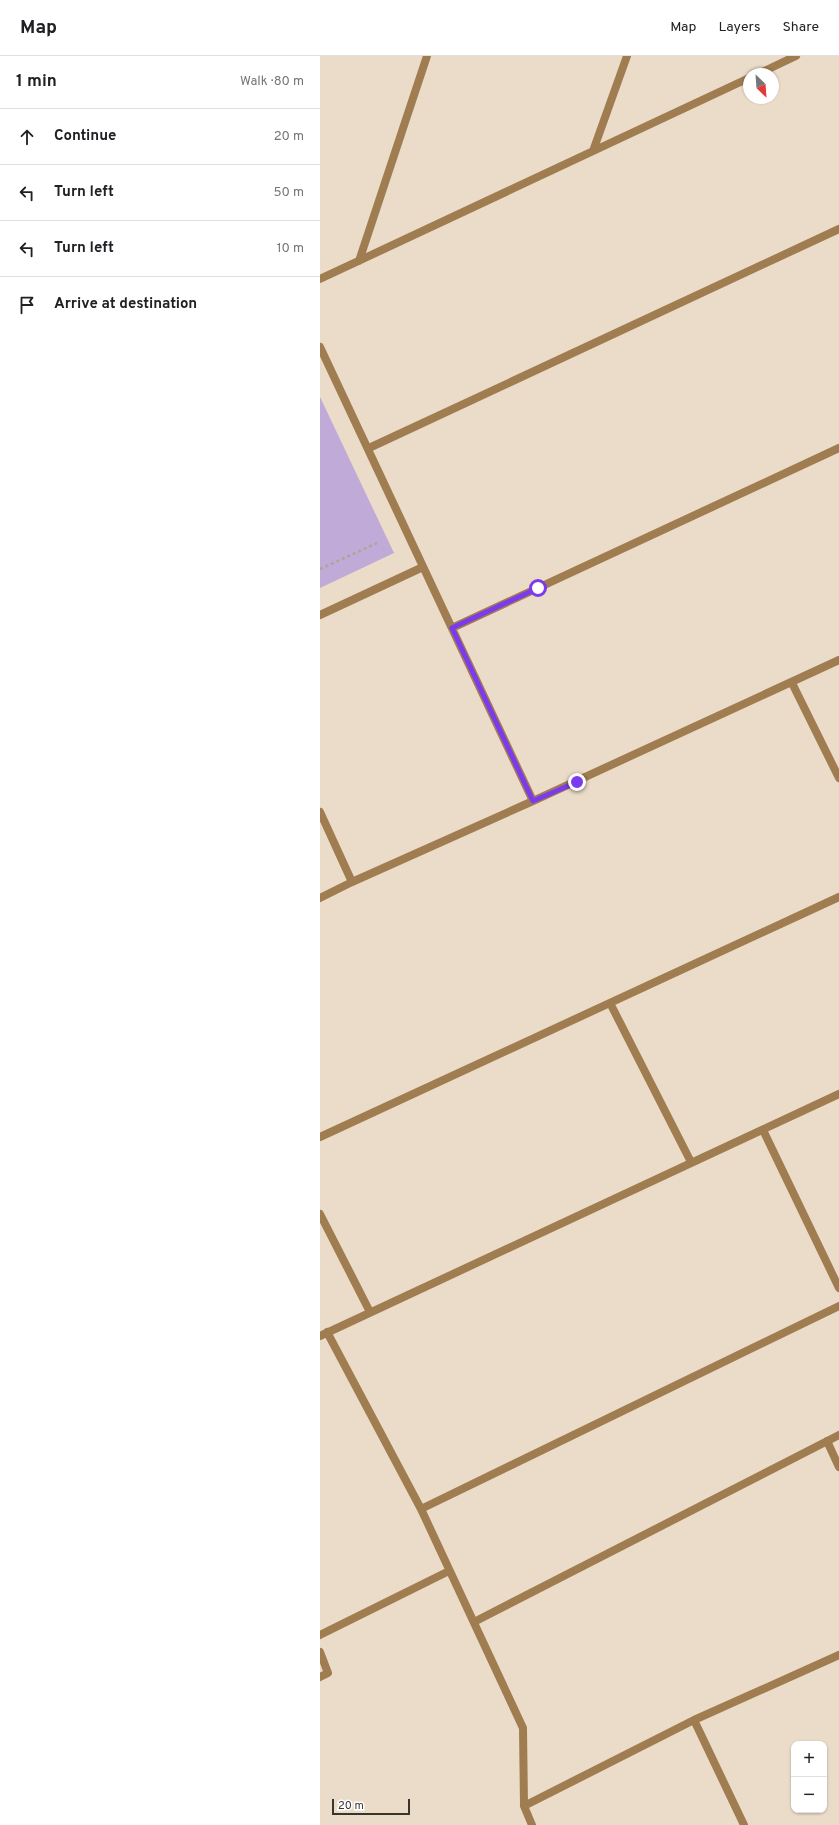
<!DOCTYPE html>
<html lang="en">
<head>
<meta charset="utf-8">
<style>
	body { margin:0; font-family:Overpass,sans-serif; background:#f2f2f2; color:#202124 }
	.controls { position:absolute; right:12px; bottom:12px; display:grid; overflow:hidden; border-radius:8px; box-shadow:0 1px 3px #0004 }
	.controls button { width:36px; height:36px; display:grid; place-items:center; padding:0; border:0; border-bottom:1px solid #e0e0e0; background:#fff; color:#202124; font:20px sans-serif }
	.compass { position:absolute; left:423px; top:12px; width:36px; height:36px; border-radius:50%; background:#fff; box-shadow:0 1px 3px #0004; rotate:155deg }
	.scale { position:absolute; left:12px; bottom:10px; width:78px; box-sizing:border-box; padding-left:4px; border:2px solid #39342c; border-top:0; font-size:11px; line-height:14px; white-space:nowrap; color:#39342c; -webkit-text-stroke:3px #fff; paint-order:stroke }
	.stop { position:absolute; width:12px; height:12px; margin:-9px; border:3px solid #7c3aed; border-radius:50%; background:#fff }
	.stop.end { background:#7c3aed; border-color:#fff; box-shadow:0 1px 4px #0008 }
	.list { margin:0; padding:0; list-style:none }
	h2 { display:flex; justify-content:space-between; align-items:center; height:52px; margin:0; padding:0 16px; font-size:17px }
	h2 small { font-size:13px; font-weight:400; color:#757577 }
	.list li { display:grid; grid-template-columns:26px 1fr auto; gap:12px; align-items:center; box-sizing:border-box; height:56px; padding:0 16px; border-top:1px solid #e0e0e0 }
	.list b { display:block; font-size:15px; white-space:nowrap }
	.list em { font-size:13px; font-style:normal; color:#757577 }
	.icon { flex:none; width:22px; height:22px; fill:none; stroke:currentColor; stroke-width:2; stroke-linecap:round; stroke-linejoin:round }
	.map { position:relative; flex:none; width:519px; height:1769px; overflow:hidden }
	header { display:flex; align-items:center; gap:24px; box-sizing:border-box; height:56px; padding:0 20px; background:#fff; border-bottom:1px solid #e0e0e0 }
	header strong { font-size:19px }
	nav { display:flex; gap:22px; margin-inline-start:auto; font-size:14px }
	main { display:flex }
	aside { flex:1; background:#fff }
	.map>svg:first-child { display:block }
	.green { fill:#c0aad7 }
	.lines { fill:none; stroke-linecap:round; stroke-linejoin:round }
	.path { stroke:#b1a496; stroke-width:2.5; stroke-dasharray:3 3; stroke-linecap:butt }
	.minor { stroke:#a07d50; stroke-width:8 }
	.route { stroke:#7c3aed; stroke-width:5 }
</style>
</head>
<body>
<header>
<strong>Map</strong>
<nav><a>Map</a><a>Layers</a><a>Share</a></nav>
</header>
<main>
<aside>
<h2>1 min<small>Walk · 80 m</small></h2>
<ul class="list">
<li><svg class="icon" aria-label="ahead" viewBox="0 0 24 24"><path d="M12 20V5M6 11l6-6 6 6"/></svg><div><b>Continue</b></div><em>20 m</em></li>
<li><svg class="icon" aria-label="left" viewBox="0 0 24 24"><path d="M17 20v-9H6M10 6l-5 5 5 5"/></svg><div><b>Turn left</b></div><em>50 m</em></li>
<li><svg class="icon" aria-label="left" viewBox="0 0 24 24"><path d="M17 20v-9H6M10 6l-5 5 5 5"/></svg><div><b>Turn left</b></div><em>10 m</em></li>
<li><svg class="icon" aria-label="arrive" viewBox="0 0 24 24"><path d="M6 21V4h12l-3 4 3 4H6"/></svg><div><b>Arrive at destination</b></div></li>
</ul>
</aside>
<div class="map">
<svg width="519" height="1769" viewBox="0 0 519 1769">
	<rect width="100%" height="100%" fill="#ebdbc9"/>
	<!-- green -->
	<path class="green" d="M0 341 74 497 0 532Z"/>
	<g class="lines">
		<!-- path -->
		<path class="path" d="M0 513 57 487"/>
		<!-- minor -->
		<path class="minor" d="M438 18 476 0
			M273 95 307 0
			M39 205 107 0
			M0 223 429 22
			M0 291 213 745
			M49 392 519 173
			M0 559 103 511
			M132 572 519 392
			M472 627 519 722
			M0 756 32 826
			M0 842 32 826 213 745 519 604
			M290 947 371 1106
			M443 1074 519 1232
			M0 1081 519 841
			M0 1158 50 1256
			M7 1276 101 1453 203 1672 204 1750 212 1769
			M0 1280 519 1038
			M507 1385 519 1411
			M101 1453 519 1250
			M154 1566 519 1379
			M0 1579 129 1515
			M0 1596 8 1617 0 1621
			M374 1664 424 1769
			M204 1750 374 1664 519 1599"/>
	</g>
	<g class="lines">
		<!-- route -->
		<path class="route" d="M218 532 132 572 213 745 257 726"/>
	</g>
</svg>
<div class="controls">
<button>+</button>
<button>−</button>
</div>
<svg class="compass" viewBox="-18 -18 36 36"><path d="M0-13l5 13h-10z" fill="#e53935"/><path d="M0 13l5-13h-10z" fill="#757577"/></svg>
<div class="scale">20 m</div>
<div class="stop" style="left:218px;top:532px"></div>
<div class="stop end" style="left:257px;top:726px"></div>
</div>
</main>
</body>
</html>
